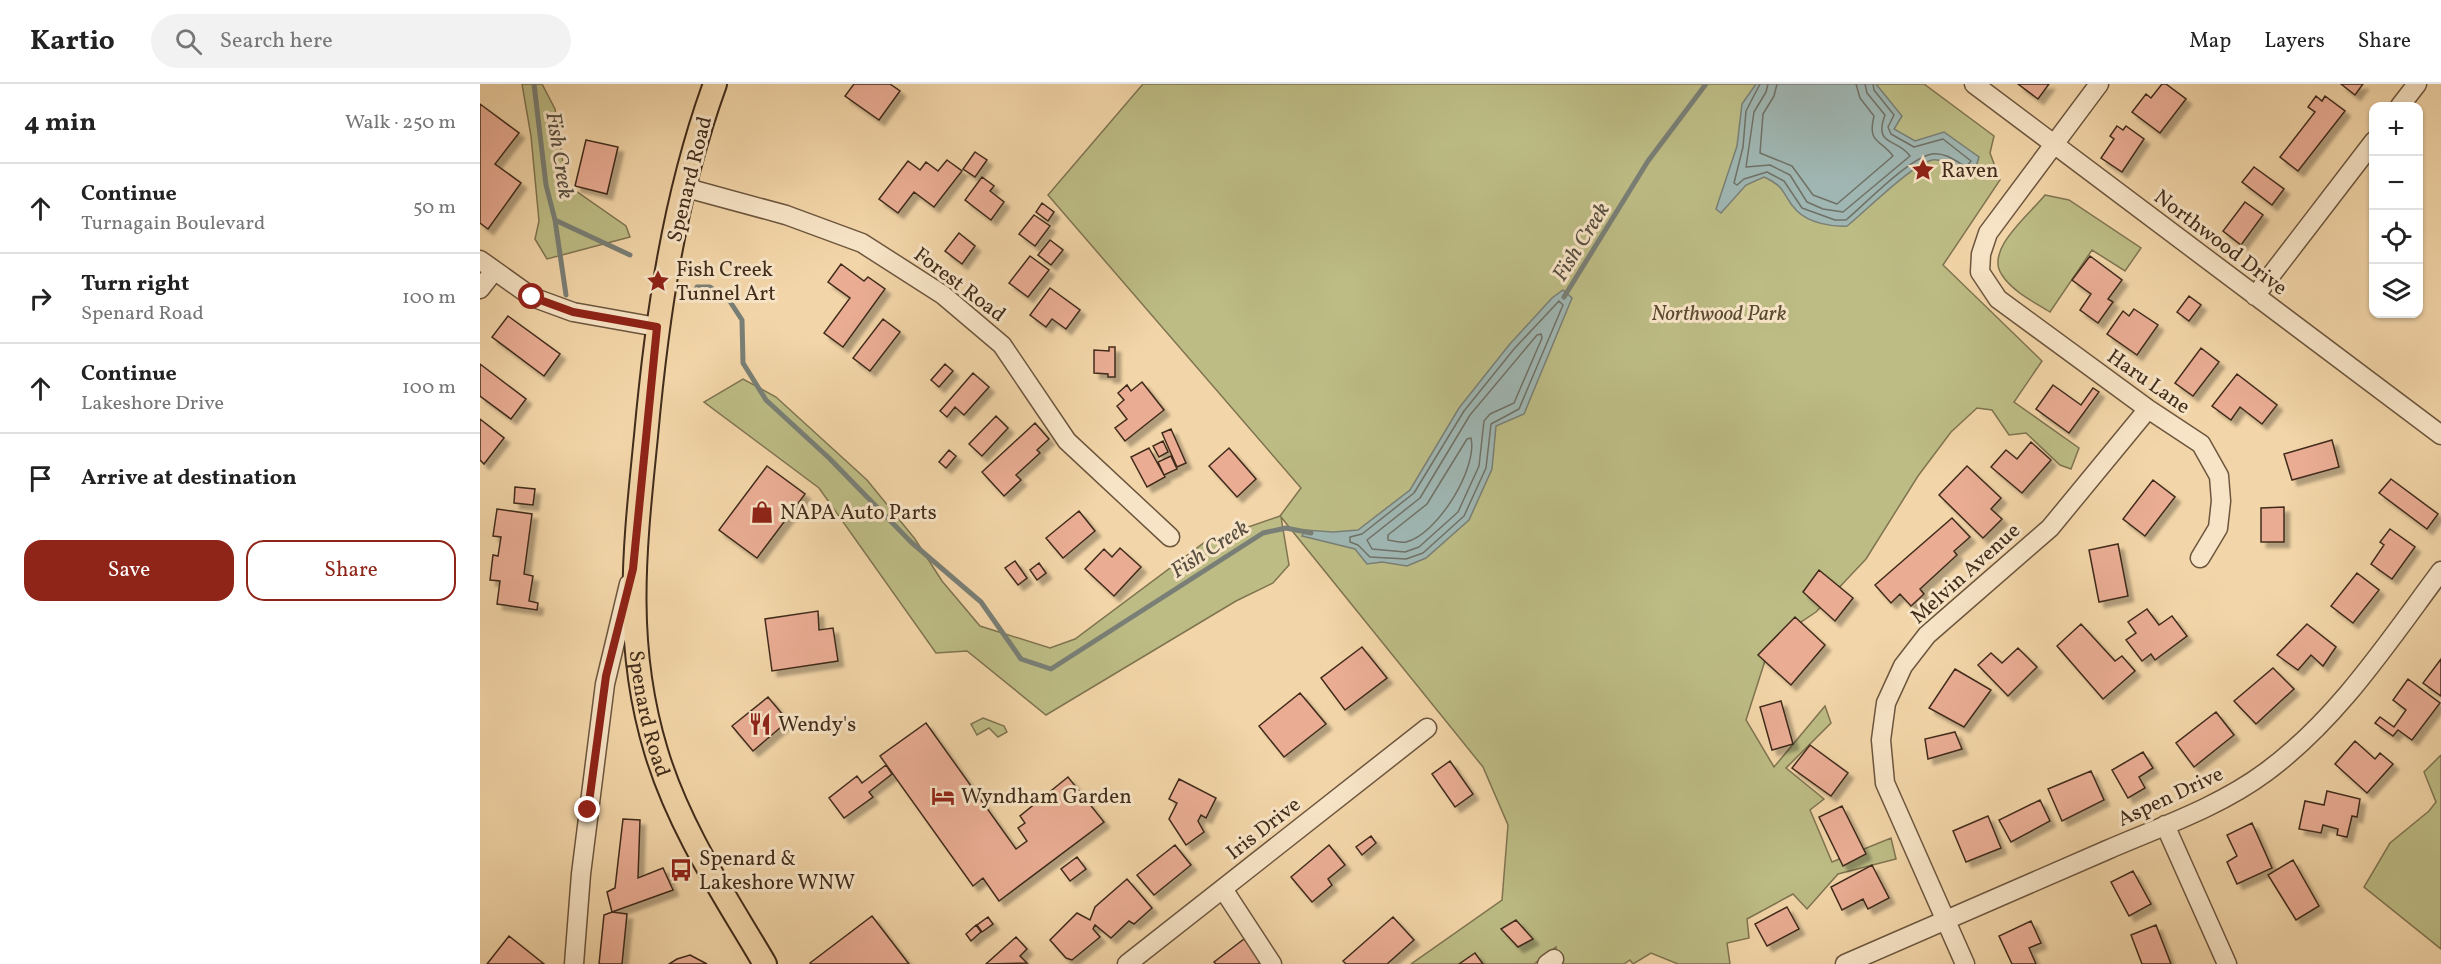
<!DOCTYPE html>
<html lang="en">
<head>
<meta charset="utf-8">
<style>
	body { margin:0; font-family:Vollkorn,serif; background:#f2f2f2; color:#222 }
	.controls { position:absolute; right:18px; top:18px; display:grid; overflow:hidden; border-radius:12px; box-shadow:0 2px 4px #0004 }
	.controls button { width:54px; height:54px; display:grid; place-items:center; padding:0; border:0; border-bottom:2px solid #e0e0e0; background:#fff; color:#222; font:30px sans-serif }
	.stop { position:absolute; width:18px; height:18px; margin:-14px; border:4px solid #8f2418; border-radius:50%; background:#fff }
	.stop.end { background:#8f2418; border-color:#fff; box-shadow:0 2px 6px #0008 }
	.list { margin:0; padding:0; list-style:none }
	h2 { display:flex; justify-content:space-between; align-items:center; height:78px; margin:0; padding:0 24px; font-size:26px }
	h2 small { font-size:20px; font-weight:400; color:#767676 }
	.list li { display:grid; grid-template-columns:39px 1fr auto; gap:18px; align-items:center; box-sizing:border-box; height:90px; padding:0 24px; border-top:2px solid #e0e0e0 }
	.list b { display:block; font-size:22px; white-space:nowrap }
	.list p { margin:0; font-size:20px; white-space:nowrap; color:#767676 }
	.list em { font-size:20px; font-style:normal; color:#767676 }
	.actions { display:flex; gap:12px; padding:18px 24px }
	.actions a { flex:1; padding:14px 0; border:2px solid #8f2418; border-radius:18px; text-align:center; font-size:21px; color:#8f2418 }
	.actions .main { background:#8f2418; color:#fff }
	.icon { flex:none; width:33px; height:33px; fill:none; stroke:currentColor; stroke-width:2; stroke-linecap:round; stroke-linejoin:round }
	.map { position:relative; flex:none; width:1961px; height:880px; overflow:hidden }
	header { display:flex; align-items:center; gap:36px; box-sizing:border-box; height:84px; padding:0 30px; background:#fff; border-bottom:2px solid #e0e0e0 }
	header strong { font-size:28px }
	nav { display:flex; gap:33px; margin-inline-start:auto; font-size:21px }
	.search { width:420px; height:54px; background:#f2f2f2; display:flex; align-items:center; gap:15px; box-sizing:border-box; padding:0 21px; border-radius:33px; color:#767676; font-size:22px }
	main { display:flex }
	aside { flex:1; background:#fff }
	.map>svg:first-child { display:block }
	.green { fill:#bdbc85; stroke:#7f7450; stroke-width:1.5 }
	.water { fill:#9fb6b2; stroke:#797f76; stroke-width:1.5 }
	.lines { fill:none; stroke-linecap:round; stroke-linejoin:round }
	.shore { stroke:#707166; stroke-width:1.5 }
	.stream { stroke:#797f76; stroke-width:5 }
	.building { fill:#eaad94; stroke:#412c1b; stroke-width:1.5; filter:url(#shadow) }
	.minor-casing { stroke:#6d563e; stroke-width:21 }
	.major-casing { stroke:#412c1b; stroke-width:26 }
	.minor { stroke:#f7e4c6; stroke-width:18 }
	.major { stroke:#f2d5a8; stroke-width:22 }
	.route { stroke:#8f2418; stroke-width:8 }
	.labels { text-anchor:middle; stroke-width:6; stroke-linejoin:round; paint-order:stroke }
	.poi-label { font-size:21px; fill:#412c1b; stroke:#f7e4c6; text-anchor:start }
	.street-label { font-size:21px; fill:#412c1b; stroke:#f7e4c6 }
	.park-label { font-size:21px; font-style:italic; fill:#5a4930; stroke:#f7e4c6 }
	.water-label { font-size:22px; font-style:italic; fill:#584e41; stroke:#f7e4c6 }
</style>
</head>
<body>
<header>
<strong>Kartio</strong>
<div class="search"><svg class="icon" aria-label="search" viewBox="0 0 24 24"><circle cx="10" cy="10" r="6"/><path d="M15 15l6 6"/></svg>Search here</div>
<nav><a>Map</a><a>Layers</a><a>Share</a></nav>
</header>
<main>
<aside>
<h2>4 min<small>Walk · 250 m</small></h2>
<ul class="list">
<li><svg class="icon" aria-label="ahead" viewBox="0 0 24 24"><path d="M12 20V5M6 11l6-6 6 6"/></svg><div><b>Continue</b><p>Turnagain Boulevard</p></div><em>50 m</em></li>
<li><svg class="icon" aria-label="right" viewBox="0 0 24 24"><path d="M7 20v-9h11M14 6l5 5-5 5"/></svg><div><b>Turn right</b><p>Spenard Road</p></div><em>100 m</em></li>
<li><svg class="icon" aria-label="ahead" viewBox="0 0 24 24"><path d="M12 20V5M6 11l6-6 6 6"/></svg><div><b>Continue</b><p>Lakeshore Drive</p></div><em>100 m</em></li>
<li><svg class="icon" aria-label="arrive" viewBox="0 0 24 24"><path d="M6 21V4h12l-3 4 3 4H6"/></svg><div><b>Arrive at destination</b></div></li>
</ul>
<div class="actions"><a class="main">Save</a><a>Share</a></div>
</aside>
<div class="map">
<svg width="1961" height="880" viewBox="0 0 1961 880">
	<defs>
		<filter id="shadow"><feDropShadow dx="5.5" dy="5.5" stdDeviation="1.5" flood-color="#0004"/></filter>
	</defs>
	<rect width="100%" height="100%" fill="#f2d5a8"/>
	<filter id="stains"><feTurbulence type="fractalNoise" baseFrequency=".00333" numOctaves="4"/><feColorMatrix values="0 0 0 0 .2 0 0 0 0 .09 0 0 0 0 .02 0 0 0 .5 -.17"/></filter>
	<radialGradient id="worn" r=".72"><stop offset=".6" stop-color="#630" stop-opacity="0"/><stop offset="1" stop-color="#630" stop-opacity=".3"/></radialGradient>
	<!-- green -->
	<path class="green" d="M42 0H62L75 25 86 100 146 142 150 153 67 175 55 155 59 137 51 52Z
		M663 0H1444L1514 52 1510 69 1520 96 1463 181 1562 277 1534 318 1599 364 1591 385 1580 381 1546 349 1529 351 1512 326 1497 324 1471 348 1438 392 1386 475 1336 528 1291 558 1266 636 1294 683 1345 622 1351 639 1306 684 1344 715 1330 726 1352 778 1411 754 1416 775 1358 790 1327 825 1313 810 1267 835 1269 854 1247 859 1250 880H1198L1171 869 1153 880 1150 876 1144 880H1076V863L1054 880H931L1022 816 1028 741 1003 683 801 433 809 481 793 499 756 517 566 631 487 567 456 569 339 404 224 318 263 295 296 313 387 396 435 455 462 497 500 542 570 564 595 555 725 458 800 432 821 404 568 111Z
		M1565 111 1589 116 1661 164 1645 187 1612 166 1570 228C1554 218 1532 207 1522 191 1504 166 1550 130 1565 111Z
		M503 634 524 642 527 648 518 653 509 644 497 651 491 640Z
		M1961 671V865L1884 803 1910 759 1949 727 1956 718 1944 688Z"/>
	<!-- water -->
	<path class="water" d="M1276 0H1396L1422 32 1414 45 1435 57 1464 48 1499 73 1495 86 1486 90C1476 84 1464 74 1452 76 1430 82 1387 126 1367 142 1352 143 1329 139 1317 127 1302 112 1308 104 1284 93L1266 101 1241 129 1236 125 1257 62 1262 20Z
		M1083 206 1092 214 1044 330 1016 342 1012 385 989 436 946 474 927 482 902 478 887 480 875 465 822 452 825 446 853 448 878 446 930 406 979 324 1029 261 1072 214Z"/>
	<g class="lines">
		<!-- shore -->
		<path class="shore" d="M1280 0 1266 27 1263 63 1254 99 1257 101 1264 95 1287 88 1304 97 1322 124 1355 136H1366C1385 120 1429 74 1452 70 1465 68 1476 77 1486 83L1491 77 1463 55 1434 63 1411 50 1408 43 1414 31 1394 6 1393 0
			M1288 0 1286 8 1274 28 1266 83 1290 81 1310 91 1327 118 1343 125 1363 128 1430 72C1418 54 1393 63 1405 31L1387 9 1385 0
			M1297 0 1294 12 1283 30 1280 69 1312 82 1333 111 1357 120 1413 72C1401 55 1387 60 1394 32L1380 14 1376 0
			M1079 217 1083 221 1039 325 1011 340 1006 384 984 432 943 469 926 475 890 473 878 461 870 458V453L882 450 934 409 984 327 1034 265Z
			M1057 251 1061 250 1062 254 1034 319 1010 330 1004 337 999 382 978 428 939 463 925 468 892 465 887 456 940 414 990 331Z
			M991 354C998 384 957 451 926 458 920 459 913 457 908 456V451L947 420 987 355Z"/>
		<!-- stream -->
		<path class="stream" d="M54 0 66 101 75 136 86 211
			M75 136 150 171
			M217 203H230L249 216 262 236 263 279 286 316 349 374 431 458 501 518 541 575 571 585 783 449 806 444 831 449
			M1084 213 1168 77 1226 0"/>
	</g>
	<!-- building -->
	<path class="building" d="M374 0H410L420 7 399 36 365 12Z
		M1538 0H1569L1558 15Z
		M1682 0H1686L1706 15 1680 49 1652 28 1666 10 1671 14Z
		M1861 0H1883L1875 11Z
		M1836 12 1842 17 1845 12 1865 27 1818 87 1800 73 1835 28 1828 23Z
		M0 20 39 49 15 80 41 99 8 145 0 139Z
		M1637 42 1643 46 1646 42 1664 55 1642 88 1621 74 1634 55 1630 52Z
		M106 56 138 63 127 110 95 102Z
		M495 68 507 76 495 93 483 85Z
		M467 76 482 87 454 123 434 108 418 129 399 115 428 77 440 86 446 78 458 87Z
		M1774 83 1804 105 1792 121 1762 98Z
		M502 93 514 102 510 107 524 118 511 136 485 116Z
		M1765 118 1783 131 1761 161 1743 147Z
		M562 119 574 128 568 137 556 128Z
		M554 131 570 142 555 162 539 150Z
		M479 149 495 162 482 180 465 167Z
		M570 156 583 166 571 181 558 171Z
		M550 172 569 186 548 213 529 199Z
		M1610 172 1642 196 1628 215 1633 218 1618 239 1600 226 1611 210 1592 196Z
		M361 180 384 197 388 193 405 205 363 263 344 249 370 214 348 198Z
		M570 204 600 226 586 245 572 235 566 243 550 231Z
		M1709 212 1721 221 1709 237 1697 228Z
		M1654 225 1678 241 1657 271 1627 250 1643 227 1649 232Z
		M28 232 80 270 64 292 12 253Z
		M403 235 420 248 390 287 373 274Z
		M629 263H635V293H628V290L614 289V266L629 267Z
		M1721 264 1739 278 1713 312 1695 299Z
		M0 280 46 315 31 335 0 312Z
		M465 280 473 287 459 303 451 296Z
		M493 289 509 303 484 331 475 323 467 333 460 327Z
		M1757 290 1797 321 1782 340 1760 323 1751 336 1732 322Z
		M662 298 684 326 645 357 635 344 647 335 637 322 644 316 638 309 647 301 651 307Z
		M1573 301 1601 321 1613 304 1619 308 1589 349 1556 325Z
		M516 332 528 344 502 372 489 360Z
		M0 335 24 354 4 380 0 376Z
		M555 339 569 355 557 366 560 369 536 391 541 396 524 412 502 388Z
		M691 345 706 379 697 383 682 349Z
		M1852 356 1859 383 1812 396 1804 370Z
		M683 357 688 368 679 373 673 362Z
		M1551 358 1571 376 1542 409 1511 383 1526 366 1537 375Z
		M669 364 685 393 667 403 651 373Z
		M749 364 776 395 757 413 729 382Z
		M469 366 476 372 466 384 459 378Z
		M691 372 697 385 684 391 678 378Z
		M287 382 325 410 277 474 239 446Z
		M1487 382 1521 414 1511 425 1522 435 1503 454 1459 411Z
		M1911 395 1958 430 1947 445 1899 409Z
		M1673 396 1695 413 1665 452 1643 435Z
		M35 403 55 405 53 421 34 419Z
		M1804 423V458H1781V424Z
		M17 425 52 430 44 490 53 492 49 517 58 519 57 526 17 520 20 497 10 496 13 471 18 472 21 453 13 452Z
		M599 427 615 447 583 474 566 454Z
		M1472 434 1490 453 1474 467 1477 471 1440 505 1444 510 1431 522 1420 510 1411 519 1395 501Z
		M1910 445 1935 463 1912 495 1891 480 1904 461 1900 458Z
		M1638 460 1648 512 1619 518 1609 466Z
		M640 464 661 483 634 512 605 485 624 465 632 473Z
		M535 477 547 494 538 501 525 484Z
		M559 479 566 489 557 496 550 486Z
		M1339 486 1373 514 1355 537 1323 508Z
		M1877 489 1899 506 1873 539 1851 522Z
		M1667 525 1679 541 1692 532 1707 552 1675 576 1671 570 1662 577 1646 556 1656 549 1648 538Z
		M338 527 339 546 353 544 358 577 292 587 285 535Z
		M1315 533 1345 561 1311 601 1278 571Z
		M1601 540 1635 577 1642 572 1655 587 1623 615 1577 562Z
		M1827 540 1856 563 1843 582 1831 571 1818 586 1797 571Z
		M882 563 907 594 865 626 841 594Z
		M1538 564 1557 583 1528 612 1498 581 1511 569 1522 579Z
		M1961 575V612L1943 599Z
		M1793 584 1814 605 1776 640 1754 617Z
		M1475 585 1511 606 1484 643 1449 624Z
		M1928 595 1960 619 1932 656 1918 646 1913 652 1895 639 1900 633 1914 643 1926 626 1913 616Z
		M820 609 846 640 804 673 779 642Z
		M288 613 308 637 273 667 252 642Z
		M1301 617 1313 660 1292 666 1280 623Z
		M1736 628 1754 651 1714 683 1696 659Z
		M446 639 536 765 547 757 538 744 545 739 540 732 588 693 624 738 519 817 503 794 493 802 400 672Z
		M1475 648 1482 665 1448 675 1445 655Z
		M1875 657 1895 675 1900 669 1913 680 1887 709 1855 680Z
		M1330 661 1368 689 1351 712 1312 684Z
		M1663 668 1673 684 1659 693 1665 704 1648 714 1632 686Z
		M970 677 993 710 975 723 952 690Z
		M406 681 412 690 389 708 393 713 364 734 349 714 377 692 382 699Z
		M1611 687 1624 716 1582 737 1568 705Z
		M699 695 736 714 726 734 721 731 718 737 724 748 706 761 689 735 697 719 689 715Z
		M1847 707 1880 715 1877 733 1872 732 1867 753 1857 751 1858 745 1843 741 1841 749 1819 745 1825 717 1844 721Z
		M1560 716 1570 737 1531 758 1519 736Z
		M1362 722 1386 770 1363 782 1339 733Z
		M1508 732 1521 764 1486 778 1473 747Z
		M143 735 160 736 158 794 183 784 193 806 132 828 127 808 135 804Z
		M1772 739 1792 784 1757 800 1747 778 1757 772 1747 751Z
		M891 752 896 759 882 771 876 763Z
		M695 761 711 781 674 811 657 791Z
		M849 761 865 781 848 795 852 801 832 818 811 793Z
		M597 773 606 785 590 797 581 785Z
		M1813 776 1839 822 1816 836 1788 791Z
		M1392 781 1409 814 1388 825 1383 815 1362 826 1351 803Z
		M1653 787 1671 820 1649 832 1631 798Z
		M647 795 672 824 654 840 649 837 631 854 615 841 613 845 620 853 592 876 586 874 570 856 597 829 610 836 615 823Z
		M1307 823 1319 845 1287 862 1275 840Z
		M132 828 147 830 142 880H119L124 831Z
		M392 832 429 880H331L330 879Z
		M508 833 513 840 502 848 497 841Z
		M913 833 934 856 907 880H866L863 877Z
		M1036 836 1053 855 1038 863 1021 845Z
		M1551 837 1561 859 1549 864 1556 880H1532L1519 852Z
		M496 841 501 848 491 857 486 850Z
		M1676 841 1691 880H1662L1651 851Z
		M29 852 64 880H7Z
		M536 853 547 865 540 872 547 879 506 880Z
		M764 855 783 876 778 880H736L734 878Z
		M995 869 1003 880H979Z
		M210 871 227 880H189L197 875Z"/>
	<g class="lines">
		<!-- minor casing -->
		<g class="minor-casing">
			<path id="minor" d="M1494 0 1961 351
				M1619 0 1508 149 1501 170 1500 188 1518 215 1668 325 1721 360 1739 392 1741 417 1738 444 1720 474
				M1920 22 1937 0
				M203 103 306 131 382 159 463 211 522 261 587 357 690 453
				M0 176 52 213 93 228 177 243
				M0 205 14 187
				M1775 212 1894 57
				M1685 741 1747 880
				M743 805 792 880
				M94 880 101 790 125 600 149 500
				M647 880 947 644
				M1067 880 1074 875
				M1365 880C1453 842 1540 804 1627 766 1680 743 1739 723 1786 688 1858 635 1908 558 1961 487
				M1485 880 1405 699 1401 656 1406 619 1423 582 1447 551 1570 444 1668 325"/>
		</g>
		<!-- major casing -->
		<g class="major-casing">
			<g id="major">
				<path id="s1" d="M235 0C194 113 177 232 166 352 155 462 143 558 176 667 199 744 245 812 285 880"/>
			</g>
		</g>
		<!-- minor -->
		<use href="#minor" class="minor"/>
		<!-- major -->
		<use href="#major" class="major"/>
	</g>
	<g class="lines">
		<!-- route -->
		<path class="route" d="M52 213 93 228 177 243 153 485 126 592 108 726"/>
	</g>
	<!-- icons -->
	<defs>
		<g id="sight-bare" transform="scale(1.8)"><path d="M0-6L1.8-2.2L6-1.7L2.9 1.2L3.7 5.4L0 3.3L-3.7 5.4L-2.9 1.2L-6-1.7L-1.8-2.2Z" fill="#8f2418" stroke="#f7e4c6" stroke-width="2.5" paint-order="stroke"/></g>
		<g id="shop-bare" transform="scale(1.8)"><path d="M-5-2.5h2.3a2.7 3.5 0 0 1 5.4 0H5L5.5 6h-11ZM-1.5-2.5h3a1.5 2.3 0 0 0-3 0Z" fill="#8f2418" stroke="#f7e4c6" stroke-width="2.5" paint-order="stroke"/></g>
		<g id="restaurant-bare" transform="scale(1.8)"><path d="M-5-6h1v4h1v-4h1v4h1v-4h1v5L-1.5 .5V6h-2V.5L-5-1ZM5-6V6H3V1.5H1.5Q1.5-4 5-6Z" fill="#8f2418" stroke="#f7e4c6" stroke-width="2.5" paint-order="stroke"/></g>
		<g id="hotel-bare" transform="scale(1.8)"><path d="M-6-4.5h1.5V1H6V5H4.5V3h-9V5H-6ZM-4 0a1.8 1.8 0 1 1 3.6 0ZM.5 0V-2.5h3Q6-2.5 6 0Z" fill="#8f2418" stroke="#f7e4c6" stroke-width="2.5" paint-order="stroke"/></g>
		<g id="bus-bare" transform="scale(1.8)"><path d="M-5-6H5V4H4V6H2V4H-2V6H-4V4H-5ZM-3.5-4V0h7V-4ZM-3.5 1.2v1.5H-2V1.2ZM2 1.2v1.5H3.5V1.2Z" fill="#8f2418" stroke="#f7e4c6" stroke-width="2.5" paint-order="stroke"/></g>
	</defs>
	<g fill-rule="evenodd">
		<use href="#sight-bare" x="1443" y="86"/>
		<use href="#sight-bare" x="178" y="197"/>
		<use href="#shop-bare" x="282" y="428"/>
		<use href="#restaurant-bare" x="280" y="640"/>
		<use href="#hotel-bare" x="463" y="712"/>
		<use href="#bus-bare" x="201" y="786"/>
	</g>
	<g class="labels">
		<!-- poi labels -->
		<g class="poi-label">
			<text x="1461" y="93">Raven</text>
			<text x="196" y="192">Fish Creek<tspan x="196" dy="24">Tunnel Art</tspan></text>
			<text x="300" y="435">NAPA Auto Parts</text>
			<text x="298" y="647">Wendy's</text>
			<text x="481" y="719">Wyndham Garden</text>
			<text x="219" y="781">Spenard &amp;<tspan x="219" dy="24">Lakeshore WNW</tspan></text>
		</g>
		<!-- street labels -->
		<g class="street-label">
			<text transform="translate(209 95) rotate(-76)" y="7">Spenard Road</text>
			<text transform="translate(1741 158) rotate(37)" y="7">Northwood Drive</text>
			<text transform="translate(480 200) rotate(37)" y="7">Forest Road</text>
			<text transform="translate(1669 297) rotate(35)" y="7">Haru Lane</text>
			<text transform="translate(1485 489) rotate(-42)" y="7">Melvin Avenue</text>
			<text dy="7" stroke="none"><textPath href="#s1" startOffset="639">Spenard Road</textPath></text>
			<text transform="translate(1690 712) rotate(-25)" y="7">Aspen Drive</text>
			<text transform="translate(783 744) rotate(-38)" y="7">Iris Drive</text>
		</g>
		<!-- park labels -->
		<g class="park-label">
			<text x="1239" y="236">Northwood Park</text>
		</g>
		<!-- water labels -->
		<g class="water-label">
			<text transform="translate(81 71) rotate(81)" y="8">Fish Creek</text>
			<text transform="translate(1100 157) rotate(-58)" y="8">Fish Creek</text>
			<text transform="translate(729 464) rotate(-33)" y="8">Fish Creek</text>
		</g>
	</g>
	<rect width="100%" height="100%" filter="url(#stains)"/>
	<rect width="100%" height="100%" fill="url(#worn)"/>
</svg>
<div class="controls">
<button>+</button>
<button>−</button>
<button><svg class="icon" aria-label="locate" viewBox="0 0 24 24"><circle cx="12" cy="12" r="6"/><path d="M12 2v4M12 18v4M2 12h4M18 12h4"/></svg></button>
<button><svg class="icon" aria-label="layers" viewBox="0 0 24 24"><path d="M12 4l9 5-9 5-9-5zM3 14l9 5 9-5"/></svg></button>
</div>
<div class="stop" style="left:52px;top:213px"></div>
<div class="stop end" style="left:108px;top:726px"></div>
</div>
</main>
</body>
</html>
